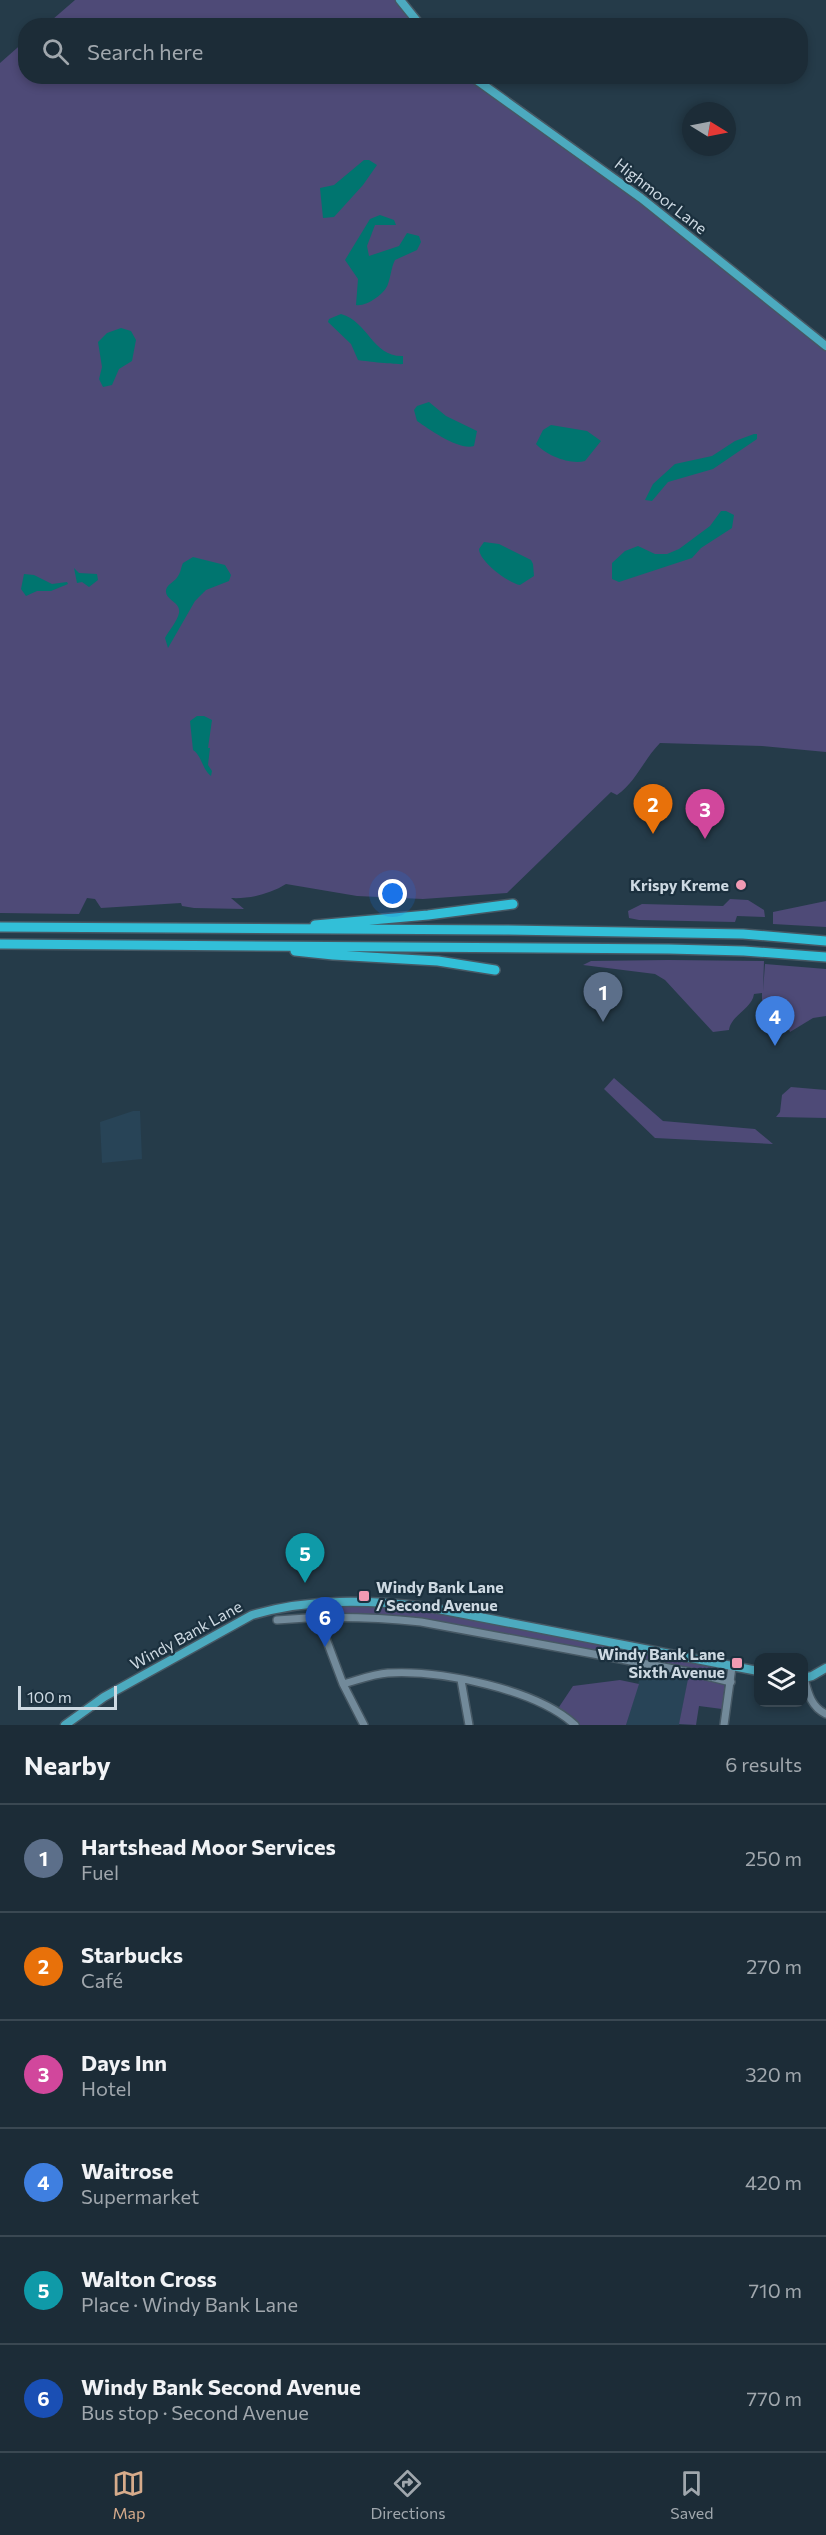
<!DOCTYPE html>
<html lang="en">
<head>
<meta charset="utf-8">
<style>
	body { margin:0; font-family:Commissioner,sans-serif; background:#25343f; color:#f1f3f6 }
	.controls { position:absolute; right:18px; bottom:18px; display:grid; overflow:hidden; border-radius:12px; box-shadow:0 3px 9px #0003 }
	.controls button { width:54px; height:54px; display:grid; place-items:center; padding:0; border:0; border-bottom:2px solid #3a4852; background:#1c2c37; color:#f1f3f6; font:30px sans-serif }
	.compass { position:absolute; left:682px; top:102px; width:54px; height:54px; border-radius:50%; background:#1c2c37; box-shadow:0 3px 9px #0003; rotate:100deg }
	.scale { position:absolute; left:18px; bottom:15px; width:99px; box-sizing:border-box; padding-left:6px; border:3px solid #cdd9e2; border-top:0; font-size:16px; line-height:21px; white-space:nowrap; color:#cdd9e2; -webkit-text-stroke:4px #1b303e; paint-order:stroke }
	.you { position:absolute; left:393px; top:894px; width:21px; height:21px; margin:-15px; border:4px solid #fff; border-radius:50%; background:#1a73e8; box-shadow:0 0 0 9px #1a73e833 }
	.badge { display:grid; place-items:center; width:39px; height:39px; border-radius:50%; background:#d6ab8b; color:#fff; font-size:20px; font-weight:700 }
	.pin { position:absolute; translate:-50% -50px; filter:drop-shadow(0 2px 3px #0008) }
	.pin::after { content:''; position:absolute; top:32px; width:21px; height:18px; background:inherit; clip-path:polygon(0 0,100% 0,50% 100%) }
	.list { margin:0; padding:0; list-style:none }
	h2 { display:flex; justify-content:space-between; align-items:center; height:78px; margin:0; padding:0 24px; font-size:26px }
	h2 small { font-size:20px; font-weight:400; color:#a0a7ad }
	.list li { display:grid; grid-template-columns:39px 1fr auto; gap:18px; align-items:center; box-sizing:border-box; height:108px; padding:0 24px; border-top:2px solid #3a4852 }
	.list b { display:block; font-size:22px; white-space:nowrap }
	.list p { margin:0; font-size:20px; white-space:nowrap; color:#a0a7ad }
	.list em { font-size:20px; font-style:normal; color:#a0a7ad }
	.icon { flex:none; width:33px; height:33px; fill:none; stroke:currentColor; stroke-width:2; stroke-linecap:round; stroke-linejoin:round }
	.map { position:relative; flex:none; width:826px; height:1725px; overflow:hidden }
	.search { position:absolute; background:#1c2c37; box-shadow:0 3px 9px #0003; left:18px; right:18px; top:18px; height:66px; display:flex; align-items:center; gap:15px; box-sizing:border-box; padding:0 21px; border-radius:24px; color:#a0a7ad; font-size:22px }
	.sheet { height:726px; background:#1c2c37 }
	nav { display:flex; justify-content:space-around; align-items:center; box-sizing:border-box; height:84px; border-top:2px solid #3a4852; background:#1c2c37; font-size:16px; color:#a0a7ad }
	nav a { display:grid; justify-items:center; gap:3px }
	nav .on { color:#d6ab8b }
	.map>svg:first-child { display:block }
	.built { fill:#284457 }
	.green { fill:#4e4a77 }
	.water { fill:#00756f }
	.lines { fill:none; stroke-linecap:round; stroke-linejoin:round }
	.minor-casing { stroke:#465864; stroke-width:10 }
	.major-casing { stroke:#465864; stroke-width:11 }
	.highway-casing { stroke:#465864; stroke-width:12 }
	.minor { stroke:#728a9a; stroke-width:7 }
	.major { stroke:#4caabf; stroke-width:8 }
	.highway { stroke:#32bfd8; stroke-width:9 }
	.poi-dot { fill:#f19ab3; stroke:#1b303e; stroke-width:2 }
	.labels { text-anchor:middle; stroke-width:4.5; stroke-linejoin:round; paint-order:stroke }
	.street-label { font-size:16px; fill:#cdd9e2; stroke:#1b303e }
	.poi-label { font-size:16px; font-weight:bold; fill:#cdd9e2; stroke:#1b303e; text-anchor:end }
</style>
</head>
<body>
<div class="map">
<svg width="826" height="1725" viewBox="0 0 826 1725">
	<rect width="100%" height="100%" fill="#253b49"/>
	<!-- built -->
	<path class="built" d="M133 1111H140L142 1159 102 1163 100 1122Z
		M644 1664 690 1672 679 1725H682H626Z"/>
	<!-- green -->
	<path class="green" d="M75 0H400L421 26H45Z
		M25 41 26 76 471 77 577 150 826 346V752L762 746 660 743C644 759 636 782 617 795L611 792 507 893 423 899 357 896 286 884C270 894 250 899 231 898L244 909 194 908 182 906 181 903 101 908 95 899 87 898 79 914 0 913V63Z
		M730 899 748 900 764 910 765 917 737 916 735 922 639 920 629 918 628 911 642 904 723 906Z
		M826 901V927L773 924V912Z
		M668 960 764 961 763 991 765 964 826 969V1016L813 1018 790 1032 789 1029 779 1033 775 1004 762 1003V993L754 994C752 1009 731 1015 729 1030L713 1032 665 980 655 974 583 965 591 961Z
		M614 1078 663 1121 755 1129 773 1144 655 1138 604 1089Z
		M791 1087 826 1090V1118L776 1117 780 1112 782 1095Z
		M385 1602 713 1663 711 1671 719 1672 718 1679 421 1622 317 1616 313 1604Z
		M689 1674 725 1683 722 1709 699 1706 696 1725 679 1724Z
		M620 1680 639 1684 626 1725H575L557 1710 573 1686Z"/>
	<!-- water -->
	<path class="water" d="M364 160H369L377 165 363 185 334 217 323 218 320 188 334 185Z
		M380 215 394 220 396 225H375L367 246 369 256 399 246 407 233 419 236 421 242 417 250 395 260C391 268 391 276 388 284 385 294 366 307 356 305L358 279 345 260 370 219Z
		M341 314C369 322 372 357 403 356V364C399 365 363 361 358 360L351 344 328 322 329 319Z
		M121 328 131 331 136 340 132 361 119 369 112 385 103 387 99 379 102 367 98 342 107 333Z
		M429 402 446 416 477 431 474 446C460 451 430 430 417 421L414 410 417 406Z
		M551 425 587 431 601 441 585 461C569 465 546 455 536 444L543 430Z
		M754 434H757V439L713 469 668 482 652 501 645 500 653 484 675 464 712 456 735 441Z
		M721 511H726L734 515 732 528 701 548 692 558 619 582 612 579V563L625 551 638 546 655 554H667L679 549 710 526Z
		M484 542 499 544 531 560 533 564 534 576 520 585C508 583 479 561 479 549Z
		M193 557 225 565 231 575 229 581 206 590 195 601 168 648 165 638C169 630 177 622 179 613 181 601 165 601 166 590 167 584 176 581 178 576 181 572 181 567 183 563Z
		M74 568 79 573 97 574 98 580 89 587 82 582 77 583Z
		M24 574 34 575 52 584 67 582 68 584 51 591H37L26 596 21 589Z
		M197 716H204L212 720 208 748H210L208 765 212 771 211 776C202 769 202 756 193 750L190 721Z"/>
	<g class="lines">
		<!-- minor casing -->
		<g class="minor-casing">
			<path id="minor" d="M313 1604 343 1684 364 1725
				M277 1620C325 1616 373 1617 421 1622L690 1672 731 1682
				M804 1678C808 1693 811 1707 826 1714
				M461 1680 469 1725
				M343 1684C358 1680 373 1674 388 1673 441 1670 536 1689 575 1725
				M724 1725 732 1667"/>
		</g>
		<!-- major casing -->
		<g class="major-casing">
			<path id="major" d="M400 0 421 26
				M471 76 641 198 826 346
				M804 1678 812 1676 826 1668
				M65 1725 104 1697 252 1615C309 1598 370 1600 428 1607L758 1671"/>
		</g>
		<!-- highway casing -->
		<g class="highway-casing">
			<path id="highway" d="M315 925 428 915 513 904
				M0 927 504 930 743 934 826 941
				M0 944 669 949 744 951 826 957
				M295 951 333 955 438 961 495 970"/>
		</g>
		<!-- minor -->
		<use href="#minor" class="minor"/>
		<!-- major -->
		<use href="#major" class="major"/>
		<!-- highway -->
		<use href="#highway" class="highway"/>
	</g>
	<!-- markers -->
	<g class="poi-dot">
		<circle cx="741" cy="885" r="6"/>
		<rect x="358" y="1590" width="12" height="12" rx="3"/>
		<rect x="731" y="1657" width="12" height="12" rx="3"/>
	</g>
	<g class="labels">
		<!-- street labels -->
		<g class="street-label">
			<text transform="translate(661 196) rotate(38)" y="6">Highmoor Lane</text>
			<text transform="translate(186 1635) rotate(-29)" y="6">Windy Bank Lane</text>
		</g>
		<!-- poi labels -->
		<g class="poi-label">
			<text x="729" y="891">Krispy Kreme</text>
			<text x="376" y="1593" text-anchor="start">Windy Bank Lane<tspan x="376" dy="18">/ Second Avenue</tspan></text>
			<text x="725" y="1660">Windy Bank Lane<tspan x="725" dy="18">Sixth Avenue</tspan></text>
		</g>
	</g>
</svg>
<div class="controls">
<button><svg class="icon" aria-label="layers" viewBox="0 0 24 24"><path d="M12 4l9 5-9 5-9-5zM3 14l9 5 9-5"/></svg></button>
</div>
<svg class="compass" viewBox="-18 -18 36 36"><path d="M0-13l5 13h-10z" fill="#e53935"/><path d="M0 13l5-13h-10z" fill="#a0a7ad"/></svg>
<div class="scale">100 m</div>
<div class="you"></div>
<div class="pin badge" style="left:603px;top:1022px;background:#5c6f8a">1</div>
<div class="pin badge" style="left:653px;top:834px;background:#e8710a">2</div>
<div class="pin badge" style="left:705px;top:839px;background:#d1479c">3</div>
<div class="pin badge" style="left:775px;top:1046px;background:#3f7fe0">4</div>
<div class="pin badge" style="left:305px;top:1583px;background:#0f9aa8">5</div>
<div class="pin badge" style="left:325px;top:1647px;background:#1a4fb4">6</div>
<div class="search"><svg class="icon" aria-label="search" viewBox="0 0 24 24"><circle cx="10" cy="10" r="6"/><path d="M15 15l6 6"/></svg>Search here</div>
</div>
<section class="sheet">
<h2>Nearby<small>6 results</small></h2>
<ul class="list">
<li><span class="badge" style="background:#5c6f8a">1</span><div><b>Hartshead Moor Services</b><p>Fuel</p></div><em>250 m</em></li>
<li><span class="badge" style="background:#e8710a">2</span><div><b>Starbucks</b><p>Café</p></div><em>270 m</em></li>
<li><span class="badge" style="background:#d1479c">3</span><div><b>Days Inn</b><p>Hotel</p></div><em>320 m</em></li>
<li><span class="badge" style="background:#3f7fe0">4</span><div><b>Waitrose</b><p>Supermarket</p></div><em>420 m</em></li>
<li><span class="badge" style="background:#0f9aa8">5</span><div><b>Walton Cross</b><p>Place · Windy Bank Lane</p></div><em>710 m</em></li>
<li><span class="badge" style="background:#1a4fb4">6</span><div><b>Windy Bank Second Avenue</b><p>Bus stop · Second Avenue</p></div><em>770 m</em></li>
</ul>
</section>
<nav>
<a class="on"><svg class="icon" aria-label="map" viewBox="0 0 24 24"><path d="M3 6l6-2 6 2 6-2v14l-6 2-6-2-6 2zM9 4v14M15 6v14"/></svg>Map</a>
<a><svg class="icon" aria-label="directions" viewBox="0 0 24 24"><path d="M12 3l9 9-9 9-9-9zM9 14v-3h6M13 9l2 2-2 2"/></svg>Directions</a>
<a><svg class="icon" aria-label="saved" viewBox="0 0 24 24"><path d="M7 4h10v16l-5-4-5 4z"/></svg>Saved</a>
</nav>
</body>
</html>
